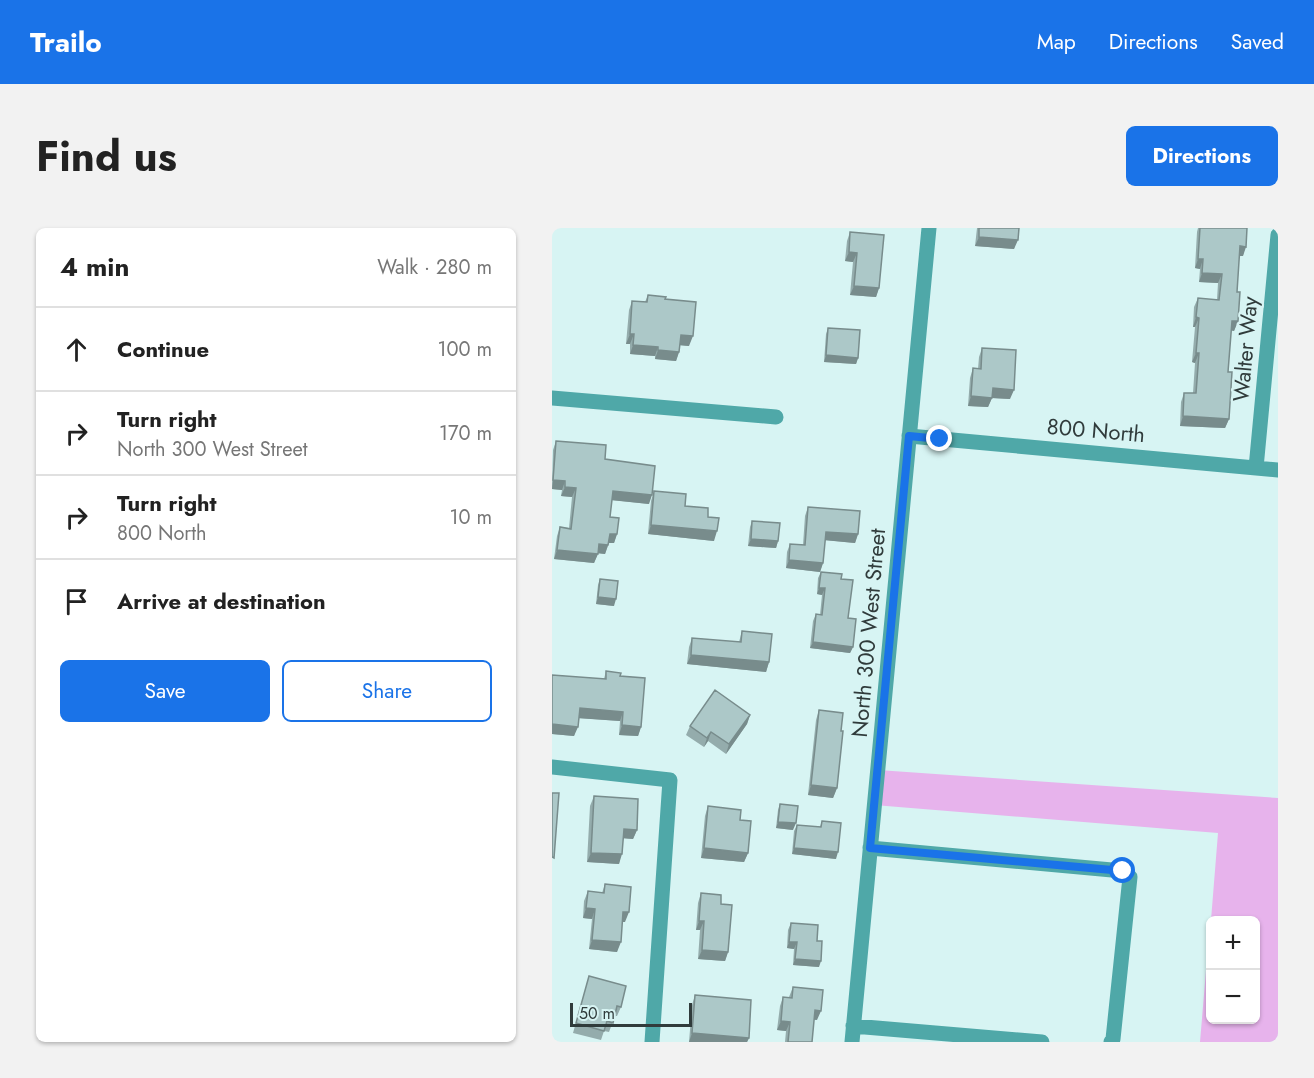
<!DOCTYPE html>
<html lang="en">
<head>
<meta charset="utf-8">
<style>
	body { margin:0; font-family:Jost,sans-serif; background:#f2f2f2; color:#222 }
	.controls { position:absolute; right:18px; bottom:18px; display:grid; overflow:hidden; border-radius:9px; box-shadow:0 2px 4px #0004 }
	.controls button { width:54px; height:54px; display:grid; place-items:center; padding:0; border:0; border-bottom:2px solid #e0e0e0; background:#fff; color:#222; font:30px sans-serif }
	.scale { position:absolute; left:18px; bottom:15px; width:122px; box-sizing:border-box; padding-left:6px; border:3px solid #303b3b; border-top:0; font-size:16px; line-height:21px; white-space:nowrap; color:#303b3b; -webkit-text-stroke:4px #d7f4f3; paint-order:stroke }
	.stop { position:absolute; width:18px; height:18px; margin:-14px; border:4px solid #1a73e8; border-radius:50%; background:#fff }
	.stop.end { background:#1a73e8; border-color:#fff; box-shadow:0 2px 6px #0008 }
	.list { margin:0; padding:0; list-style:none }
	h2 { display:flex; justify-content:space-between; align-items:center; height:78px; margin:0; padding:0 24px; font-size:26px }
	h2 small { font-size:20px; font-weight:400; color:#767676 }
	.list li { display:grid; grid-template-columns:39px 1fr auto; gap:18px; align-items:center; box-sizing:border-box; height:84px; padding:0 24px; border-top:2px solid #e0e0e0 }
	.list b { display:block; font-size:22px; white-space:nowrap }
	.list p { margin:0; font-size:20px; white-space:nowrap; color:#767676 }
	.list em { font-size:20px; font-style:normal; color:#767676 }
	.actions { display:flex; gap:12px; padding:18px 24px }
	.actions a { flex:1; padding:14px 0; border:2px solid #1a73e8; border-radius:9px; text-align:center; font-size:21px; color:#1a73e8 }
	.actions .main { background:#1a73e8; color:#fff }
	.icon { flex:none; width:33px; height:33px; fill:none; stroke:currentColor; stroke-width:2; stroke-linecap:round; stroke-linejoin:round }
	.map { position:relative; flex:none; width:726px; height:814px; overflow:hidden; border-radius:9px }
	header { display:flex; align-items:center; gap:36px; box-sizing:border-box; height:84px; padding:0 30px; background:#1a73e8; color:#fff }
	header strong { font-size:28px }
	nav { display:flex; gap:33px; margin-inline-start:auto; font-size:21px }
	.intro { display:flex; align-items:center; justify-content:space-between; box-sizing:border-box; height:144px; padding:0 36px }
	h1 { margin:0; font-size:42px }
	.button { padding:15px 27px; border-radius:9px; background:#1a73e8; color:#fff; font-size:21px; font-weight:700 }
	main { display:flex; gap:36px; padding:0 36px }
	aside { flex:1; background:#fff; border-radius:9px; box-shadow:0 2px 4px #0004 }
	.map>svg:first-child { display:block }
	.green { fill:#e7b3ec }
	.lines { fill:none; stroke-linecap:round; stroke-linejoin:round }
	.minor { stroke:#4fa8a8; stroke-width:15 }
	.wall { fill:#94acac }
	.shaded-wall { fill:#788c8c }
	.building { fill:#acc8c8; stroke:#788c8c; stroke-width:1.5 }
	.route { stroke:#1a73e8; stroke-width:8 }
	.labels { text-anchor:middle; stroke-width:4.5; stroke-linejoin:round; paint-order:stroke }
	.street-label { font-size:22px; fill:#303b3b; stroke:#d7f4f3 }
</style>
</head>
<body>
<header>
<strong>Trailo</strong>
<nav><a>Map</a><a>Directions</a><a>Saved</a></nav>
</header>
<div class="intro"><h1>Find us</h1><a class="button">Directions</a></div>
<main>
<aside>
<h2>4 min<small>Walk · 280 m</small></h2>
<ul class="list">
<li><svg class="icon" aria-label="ahead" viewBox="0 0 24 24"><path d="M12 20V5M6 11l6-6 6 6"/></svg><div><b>Continue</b></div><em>100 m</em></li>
<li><svg class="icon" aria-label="right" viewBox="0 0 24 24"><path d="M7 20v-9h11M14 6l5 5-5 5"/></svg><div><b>Turn right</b><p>North 300 West Street</p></div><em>170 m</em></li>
<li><svg class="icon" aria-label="right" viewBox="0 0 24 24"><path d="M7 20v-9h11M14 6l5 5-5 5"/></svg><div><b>Turn right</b><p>800 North</p></div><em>10 m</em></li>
<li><svg class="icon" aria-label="arrive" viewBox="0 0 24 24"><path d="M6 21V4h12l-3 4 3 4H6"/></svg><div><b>Arrive at destination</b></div></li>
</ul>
<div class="actions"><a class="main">Save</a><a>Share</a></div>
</aside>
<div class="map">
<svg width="726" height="814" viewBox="0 0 726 814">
	<rect width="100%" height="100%" fill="#d7f4f3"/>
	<!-- green -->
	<path class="green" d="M326 542 726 570V814H648L658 695V792H704V692H659L666 605 322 577Z"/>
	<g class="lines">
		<!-- minor -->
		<path class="minor" d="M0 170 224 189
			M357 208 726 242
			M704 240 726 7
			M0 539 118 552 100 814
			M318 620 571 643 578 649 561 811 559 814
			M301 798 490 814
			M300 814 377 0"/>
	</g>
	<!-- wall -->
	<path class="wall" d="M425 0H467L462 21 423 18Z
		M646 0H695L691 28H687L685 64 686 93 682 103 679 102 676 144 677 191 673 200 628 198 629 174 632 165H641L643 135 640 134 643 99H641L642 79 646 70 665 72 666 55 647 54 648 41 643 40 645 4Z
		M298 4 327 60 324 69 298 67 301 34 293 33 295 13Z
		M96 67 113 71 137 118 128 117 127 124 124 133 103 131V128L78 126V116H74L77 82 80 73 93 74Z
		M276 100 306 130 304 136 272 134 274 106Z
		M430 120 458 171 440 170 436 179 416 178 418 150 421 140 426 141 427 129Z
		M4 213 53 231 97 276 60 272 58 289 65 306 62 315H57L53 326 46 325 42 335 2 331 5 308 8 299 17 300 20 269 9 268 10 262 0 261 1 222Z
		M102 263 156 289 162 313 96 306 99 273Z
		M256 279 306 306 303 315 273 312 271 335 268 344 234 340 235 324 238 316 251 317 253 288Z
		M200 293 226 313 224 320 196 318 198 299Z
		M269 344 289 351 301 419 298 425 258 420 261 393 264 386 268 387 270 367 265 366 266 350Z
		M48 351 62 378 44 376 46 357Z
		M190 403 217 434 214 444 135 436 137 419 140 410 187 414Z
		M54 443 68 448 89 499 86 508 67 507 68 493 27 490 22 508 0 506V447L52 451Z
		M267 482 285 560 281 570 256 567 264 492Z
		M198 487 195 496 174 526 156 513 152 519 134 507 138 498Z
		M42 568 85 602 81 611 71 610 67 636 35 634 38 578Z
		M228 576 241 602 224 600 226 582Z
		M156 578 188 592 196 625 192 634 149 630 153 588Z
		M270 593 284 631 240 626 242 603 245 597 268 599Z
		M53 656 73 694H70L65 724 37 721 40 691 31 690 32 673 36 663 50 665Z
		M149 665 169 676 176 724 173 733 146 731 148 702H144L146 675Z
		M239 695 265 713 267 739 241 737 242 721 235 720 236 702Z
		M37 748 69 779 65 788H63L57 804 52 803 49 812 21 805Z
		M241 759 265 792H262L260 814H233L234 803 225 802 228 778 231 769H237Z
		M143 767 197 810 195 814H137L140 777Z"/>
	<!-- shaded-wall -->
	<path class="shaded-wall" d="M427 9 466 12 462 21 423 18Z
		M688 18 694 19 691 28H684Z
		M297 24 305 25 301 34 293 33Z
		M646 31H651L648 41 643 40Z
		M650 45 670 46 666 55 647 54Z
		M302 58 327 60 324 69 298 67Z
		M644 89 647 90 643 99H641Z
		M680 93H686L682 103 677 102Z
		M78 106H82L78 116H74Z
		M129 107 141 108 137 118 125 117Z
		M81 117 106 119 103 128 78 126Z
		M106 122 127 124 124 133 103 131Z
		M644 125H647L643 135 640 134Z
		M274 127 306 130 304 136 272 134Z
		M441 160 462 162 458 171 440 170 436 179 416 178 419 168Z
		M631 188 677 191 673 200 628 198Z
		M1 252 13 253 10 262 0 261Z
		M13 259 24 260 20 269 9 268Z
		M61 263 100 267 97 276 58 272Z
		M99 297 165 303 162 313 96 306Z
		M274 304 306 306 303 315 271 312Z
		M58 306H65L62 315H54Z
		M199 311 226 313 224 320 196 318Z
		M47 316 56 317 53 326 44 325Z
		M5 322 46 326 42 335 2 331Z
		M237 332 271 335 268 344 234 340Z
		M267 360H273L270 367 265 366Z
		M46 369 64 371 62 378 44 376Z
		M261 414 301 419 298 425 258 420Z
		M139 427 217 434 214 444 135 436Z
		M28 480 71 484 68 493 24 490Z
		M198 487 195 496 174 526 177 516Z
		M0 496 26 499 22 508 0 506Z
		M70 497 89 499 86 508 67 507Z
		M159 504 156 513 152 519 155 510Z
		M259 557 285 560 281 570 256 567Z
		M226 594 244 595 241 602 224 600Z
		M72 601 85 602 81 611 68 610Z
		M152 620 196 625 192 634 149 630Z
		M242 620 286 624 284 631 240 626Z
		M39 625 70 626 67 636 35 634Z
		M34 680 43 681 40 691 31 690Z
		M71 684H77L73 694H68Z
		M147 693H152L148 702H144Z
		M40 712 69 714 65 724 37 721Z
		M237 714H245L242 721 235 720Z
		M150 722 176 724 173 733 146 731Z
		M243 731 269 733 267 739 241 737Z
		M263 782 269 783 265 792 260 791Z
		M229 793 238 794 234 803 225 802Z
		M140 805 197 810 195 814H137Z"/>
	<!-- building -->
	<path class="building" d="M427 0H467L466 12 427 9Z
		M648 0H695L694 19 688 18 685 64H688L686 93H680L676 144H680L677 191 631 188 632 165H644L647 125H644L647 90 644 89 646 70 667 72 670 46 650 45 651 31H646Z
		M298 4 332 7 327 60 302 58 305 25 297 24Z
		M96 67 114 69 113 71 144 74 141 108 129 107 127 124 106 122V119L81 117 82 106H78L80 73 95 74Z
		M276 100 308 102 306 130 274 127Z
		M430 120 464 122 462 162 441 160 440 170 419 168 421 140 429 141Z
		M4 213 54 217 53 231 103 238 100 267 61 263 58 289 67 290 65 306H58L56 317 47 316 46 326 5 322 8 299 19 301 24 260 13 259V253L1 252Z
		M102 263 134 266 133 278 156 280V289L167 290 165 303 99 297Z
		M256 279 308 283 306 306 274 304 271 335 237 332 238 316 253 317Z
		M200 293 228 295 226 313 199 311Z
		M269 344 290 346 289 351 301 352 296 390 304 391 301 419 261 414 264 386 270 387 273 360H267Z
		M48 351 66 353 64 371 46 369Z
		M190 403 220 406 217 434 139 427 140 410 189 414Z
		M54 443 69 445 68 448 93 450 89 499 70 497 71 484 28 480 26 499 0 496V447L54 451Z
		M163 462 198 487 177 516 159 504 155 510 138 498Z
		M267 482 291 485 289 503H291L285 560 259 557Z
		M0 565H7L2 630 0 629Z
		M42 568 86 571 85 602 72 601 70 626 39 625Z
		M228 576 246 578 244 595 226 594Z
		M156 578 189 582 188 592 199 593 196 625 152 620Z
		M270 593 289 595 286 624 242 620 245 597 269 599Z
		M53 656 79 659 77 684H71L69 714 40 712 43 681 34 680 36 663 52 665Z
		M149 665 169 667V676L180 677 176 724 150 722 152 693H147Z
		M239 695 266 697 265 713H270L269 733 243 731 245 714H237Z
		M37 748 74 758 69 779 65 778 61 795 55 793 52 803 24 795Z
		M241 759 271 762 269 783 263 782 260 814H236L238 794 229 793 231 769 240 770Z
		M143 767 199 772 197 810 140 805Z"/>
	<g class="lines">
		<!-- route -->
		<path class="route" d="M388 211 357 208 318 620 571 643"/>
	</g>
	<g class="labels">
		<!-- street labels -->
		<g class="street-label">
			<text transform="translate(693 121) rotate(-85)" y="8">Walter Way</text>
			<text transform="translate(544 202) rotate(5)" y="8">800 North</text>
			<text transform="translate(316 405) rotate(-85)" y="8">North 300 West Street</text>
		</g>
	</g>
</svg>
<div class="controls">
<button>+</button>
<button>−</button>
</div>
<div class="scale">50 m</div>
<div class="stop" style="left:571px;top:643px"></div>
<div class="stop end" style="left:388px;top:211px"></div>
</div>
</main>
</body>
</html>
